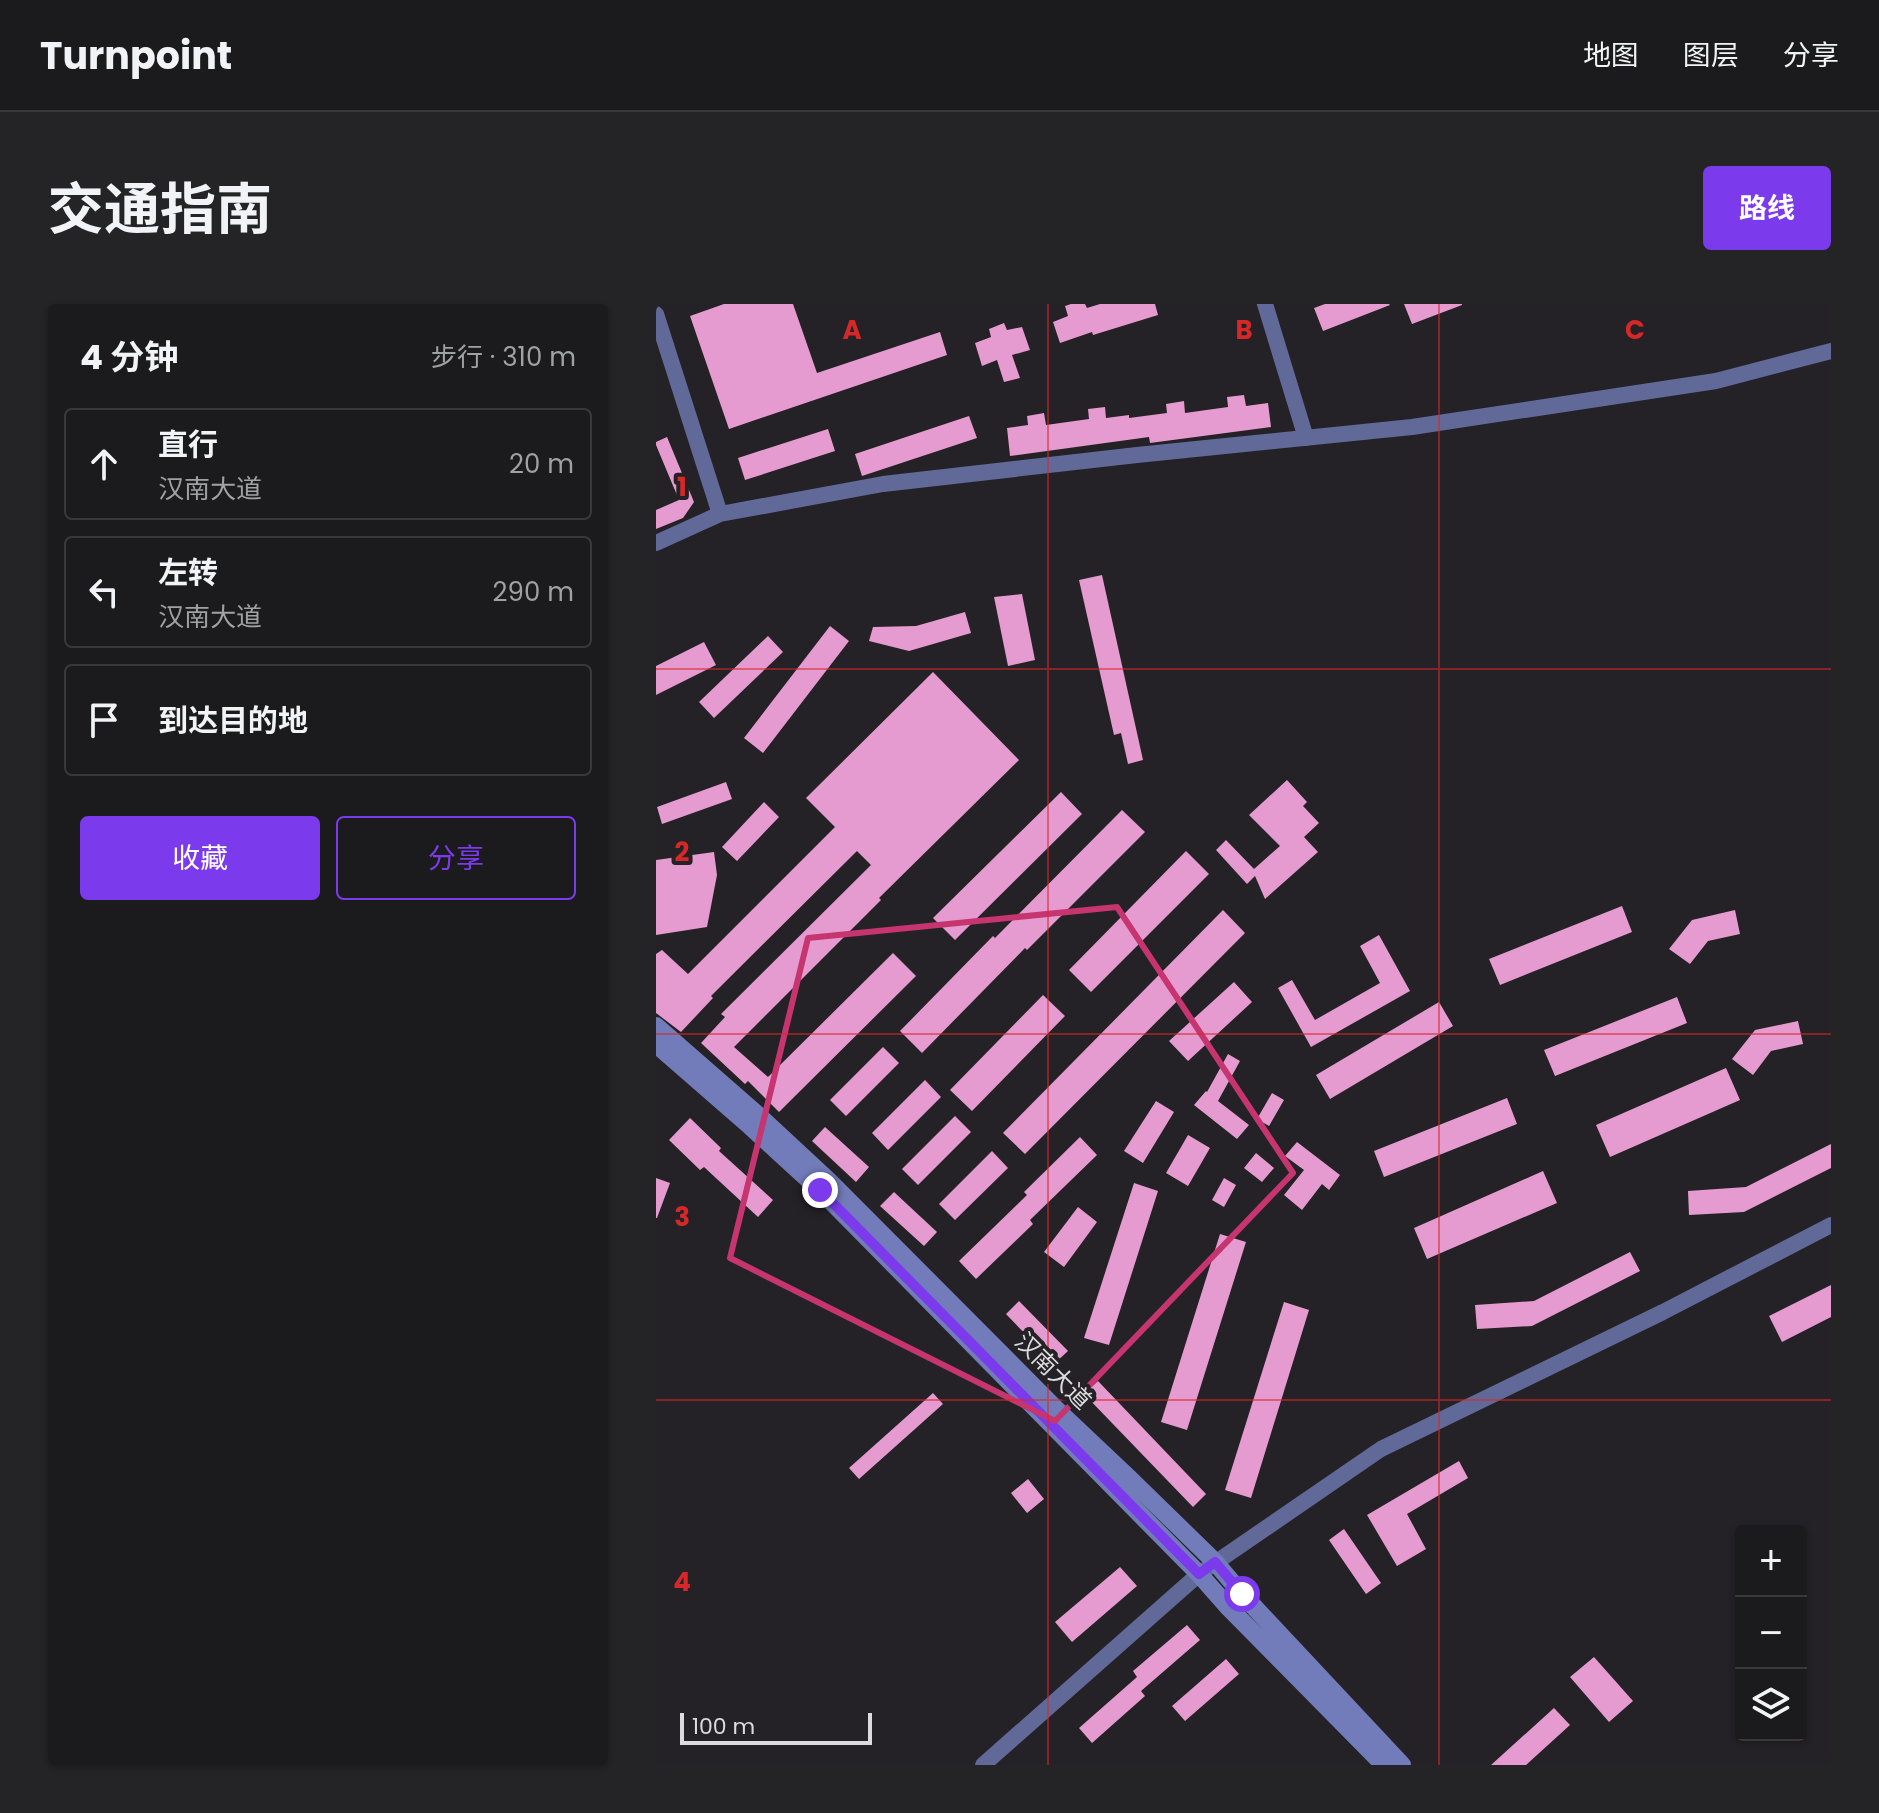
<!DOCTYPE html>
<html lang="zh">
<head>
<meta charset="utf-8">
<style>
	body { margin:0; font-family:Poppins,"Noto Sans SC",sans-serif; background:#242325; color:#f1f3f6 }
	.controls { position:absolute; right:24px; bottom:24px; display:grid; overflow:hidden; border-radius:8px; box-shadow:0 2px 6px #0004 }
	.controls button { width:72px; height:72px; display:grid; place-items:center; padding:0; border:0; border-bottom:2px solid #39383b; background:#1b1a1c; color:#f1f3f6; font:40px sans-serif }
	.scale { position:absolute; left:24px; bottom:20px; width:192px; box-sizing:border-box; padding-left:8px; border:4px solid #dcdbde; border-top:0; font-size:22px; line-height:28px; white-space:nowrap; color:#dcdbde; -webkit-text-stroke:6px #242226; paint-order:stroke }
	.stop { position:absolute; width:24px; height:24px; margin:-18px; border:6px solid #7c3aed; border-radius:50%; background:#fff }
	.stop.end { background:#7c3aed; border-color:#fff; box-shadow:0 2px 8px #0008 }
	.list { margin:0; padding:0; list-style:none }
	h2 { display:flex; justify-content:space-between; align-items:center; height:104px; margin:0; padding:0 32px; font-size:34px }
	h2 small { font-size:26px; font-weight:400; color:#a0a1a3 }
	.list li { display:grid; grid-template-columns:52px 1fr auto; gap:24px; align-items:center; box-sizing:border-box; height:112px; margin:0 16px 16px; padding:0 16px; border:2px solid #39383b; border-radius:8px }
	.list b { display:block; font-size:30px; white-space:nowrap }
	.list p { margin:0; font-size:26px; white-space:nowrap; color:#a0a1a3 }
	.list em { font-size:26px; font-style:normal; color:#a0a1a3 }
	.actions { display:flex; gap:16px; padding:24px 32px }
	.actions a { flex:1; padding:18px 0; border:2px solid #7c3aed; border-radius:8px; text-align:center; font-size:28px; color:#7c3aed }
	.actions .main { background:#7c3aed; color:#fff }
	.icon { flex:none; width:44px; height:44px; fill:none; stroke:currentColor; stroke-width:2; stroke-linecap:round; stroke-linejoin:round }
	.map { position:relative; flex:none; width:1175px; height:1461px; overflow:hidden; border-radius:8px }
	header { display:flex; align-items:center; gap:48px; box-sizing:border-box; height:112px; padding:0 40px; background:#1b1a1c; border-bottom:2px solid #39383b }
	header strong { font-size:38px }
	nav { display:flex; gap:44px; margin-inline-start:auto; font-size:28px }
	.intro { display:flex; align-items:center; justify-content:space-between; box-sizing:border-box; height:192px; padding:0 48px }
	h1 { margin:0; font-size:56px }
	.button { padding:20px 36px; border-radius:8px; background:#7c3aed; color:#fff; font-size:28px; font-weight:700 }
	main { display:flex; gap:48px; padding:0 48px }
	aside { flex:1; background:#1b1a1c; border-radius:8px; box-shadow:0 2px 6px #0004 }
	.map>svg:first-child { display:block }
	.building { fill:#e59bcf }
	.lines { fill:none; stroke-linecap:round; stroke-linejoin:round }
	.secondary { stroke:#616999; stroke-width:16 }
	.primary { stroke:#737cba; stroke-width:18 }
	.route { stroke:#7c3aed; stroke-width:10 }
	.marked { fill:none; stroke:#c6356f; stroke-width:6; stroke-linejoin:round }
	.grid { fill:none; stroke:#d62828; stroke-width:2; stroke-opacity:0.55 }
	.labels { text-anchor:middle; stroke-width:8; stroke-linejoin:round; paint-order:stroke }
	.street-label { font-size:24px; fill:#dcdbde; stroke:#242226 }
	.grid-label { font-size:26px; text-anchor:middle; font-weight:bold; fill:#d62828; stroke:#242226; stroke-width:8; stroke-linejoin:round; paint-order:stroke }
</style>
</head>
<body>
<header>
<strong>Turnpoint</strong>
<nav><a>地图</a><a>图层</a><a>分享</a></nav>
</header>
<div class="intro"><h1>交通指南</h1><a class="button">路线</a></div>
<main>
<aside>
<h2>4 分钟<small>步行 · 310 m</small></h2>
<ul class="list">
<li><svg class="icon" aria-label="ahead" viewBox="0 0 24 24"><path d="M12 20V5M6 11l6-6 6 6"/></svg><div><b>直行</b><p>汉南大道</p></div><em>20 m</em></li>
<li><svg class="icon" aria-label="left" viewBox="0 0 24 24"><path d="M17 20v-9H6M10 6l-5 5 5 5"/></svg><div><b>左转</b><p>汉南大道</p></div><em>290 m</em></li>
<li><svg class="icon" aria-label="arrive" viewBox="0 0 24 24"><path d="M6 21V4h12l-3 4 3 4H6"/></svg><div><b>到达目的地</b></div></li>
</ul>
<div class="actions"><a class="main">收藏</a><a>分享</a></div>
</aside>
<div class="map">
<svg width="1175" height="1461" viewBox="0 0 1175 1461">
	<rect width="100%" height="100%" fill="#242226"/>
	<!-- building -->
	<path class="building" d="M68 0H137L161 69 284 28 291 51 73 125 34 12Z
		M415 0H429L431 4 444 0H499L502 11 437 31 436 28 404 39 397 18 412 12 409 2Z
		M669 0H733L734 1 667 27 658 4Z
		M748 0H806V1L756 20Z
		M348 19 351 26 366 23 374 46 356 51 364 74 348 78 341 56 326 62 319 39 335 33 333 25Z
		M588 91 590 102 612 99 615 123 494 139 493 133 354 152 351 124 372 121 371 112 388 109 390 121 433 115 432 105 449 103 450 114 473 111V114L511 109 510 100 528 97 529 109 572 103 571 93Z
		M313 112 321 134 206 172 199 150Z
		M172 125 179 147 89 176 82 154Z
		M11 133 38 198 27 214 0 225V206L23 196 0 141V138Z
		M446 271 487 456 472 460 465 429 458 431 423 276Z
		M366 290 379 356 352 362 338 293Z
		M309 308 315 329 253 347 213 337 217 323 260 322Z
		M174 322 193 337 107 449 88 434Z
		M112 332 127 348 58 414 43 398Z
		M48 338 60 361 0 391V362Z
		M277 368 363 456 223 594 225 596 78 743 112 773 237 649 260 672 123 808 92 777 89 780 45 739 69 713 65 710 215 561 201 547 55 692 57 694 25 728 0 709V650L6 646 32 670 179 523 150 494Z
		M631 476 651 498 647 502 663 519 648 533 662 548 609 595 599 572 591 580 560 546 570 536 598 565 624 542 593 511Z
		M70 478 76 495 6 520 1 503Z
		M405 488 426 510 299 636 277 614Z
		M108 498 123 513 81 557 66 543Z
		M466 506 489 528 371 646 369 644 266 749 244 727 337 632 339 634Z
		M530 547 553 570 435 688 413 666Z
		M58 548 61 571 51 623 0 631V556Z
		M966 602 976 628 844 681 833 655Z
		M567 606 589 629 369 850 347 829Z
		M1079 606 1084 630 1052 637 1034 660 1013 645 1036 616Z
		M723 631 754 687 655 743 622 684 636 676 659 716 724 679 704 642Z
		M578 678 596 698 532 757 513 737Z
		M387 691 409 712 316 807 294 786Z
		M1021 693 1031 719 899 772 888 746Z
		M783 698 797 722 674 795 660 771Z
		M1142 717 1147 740 1115 747 1097 771 1076 755 1099 726Z
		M227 743 243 759 190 812 174 796Z
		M572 750 584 757 562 797 593 821 581 835 538 801 550 787 551 788Z
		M1070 764 1084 796 954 853 940 821Z
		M269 776 285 793 232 846 216 829Z
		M616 789 628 796 613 822 601 815Z
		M851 794 861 820 728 873 718 847Z
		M500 797 518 808 487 859 468 847Z
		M299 812 315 828 262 881 246 865Z
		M34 814 65 844 63 847 117 896 102 913 48 863 44 866 13 836Z
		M169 823 213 863 200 878 156 837Z
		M532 831 554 844 532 882 510 869Z
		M424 833 441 851 374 916 377 920 320 975 303 957 371 891 368 888Z
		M641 838 684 871 673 886 666 880 646 906 628 891 648 866 629 852Z
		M1175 840V864L1088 908 1033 911 1032 887 1090 883Z
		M336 847 352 864 299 916 283 900Z
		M600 849 618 864 606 878 588 864Z
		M887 867 901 899 771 955 758 924Z
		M0 874 14 879 1 914H0Z
		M568 874 580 881 568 903 556 896Z
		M478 879 502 887 453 1041 428 1034Z
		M238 888 281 928 268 942 224 902Z
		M422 903 441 918 408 963 388 948Z
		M564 930 590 938 531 1126 505 1118Z
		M974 948 984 967 876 1022 821 1025 819 1001 878 997Z
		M1175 981V1013L1126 1038 1113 1012Z
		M363 997 412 1047 398 1060 350 1010Z
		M628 998 653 1006 595 1194 569 1186Z
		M442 1077 550 1190 537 1203 428 1090Z
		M277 1089 287 1100 203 1175 193 1164Z
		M803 1157 812 1174 751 1210 770 1245 741 1262 711 1211Z
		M372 1175 388 1195 371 1209 355 1189Z
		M688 1225 725 1279 710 1290 673 1236Z
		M464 1263 481 1282 416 1338 399 1318Z
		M531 1321 544 1336 485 1387 489 1392 436 1439 423 1424 481 1373 477 1367Z
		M938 1353 977 1397 953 1418 914 1373Z
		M570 1355 583 1370 529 1417 516 1402Z
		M898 1404 914 1421 870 1461H835Z"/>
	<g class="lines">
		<!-- secondary -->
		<path class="secondary" d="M609 0 650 134
			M0 10 64 210
			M0 239 64 210 227 180 481 151 756 123 1060 77 1175 47
			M327 1461 543 1270 725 1145 1007 1008 1175 921"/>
		<!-- primary -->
		<path class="primary" d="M0 722 103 812 173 877 401 1106 473 1174 559 1258 586 1290 746 1461
			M0 740 94 822 164 886 543 1270 573 1304 728 1461"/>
	</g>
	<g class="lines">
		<!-- route -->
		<path class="route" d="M164 886 543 1270 559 1258 586 1290"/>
	</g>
	<!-- marked area -->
	<path class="marked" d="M461 603 637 869 399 1117 74 954 152 634Z"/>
	<!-- grid -->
	<path class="grid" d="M392 0V1461M783 0V1461M0 365H1175M0 730H1175M0 1096H1175"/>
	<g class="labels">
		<!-- street labels -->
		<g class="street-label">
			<text transform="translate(397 1067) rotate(45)" y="8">汉南大道</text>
		</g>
	</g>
	<g class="grid-label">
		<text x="196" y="35">A</text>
		<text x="588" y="35">B</text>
		<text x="979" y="35">C</text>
		<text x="26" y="192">1</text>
		<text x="26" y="557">2</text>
		<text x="26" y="922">3</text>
		<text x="26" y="1287">4</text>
	</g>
</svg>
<div class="controls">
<button>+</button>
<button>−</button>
<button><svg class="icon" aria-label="layers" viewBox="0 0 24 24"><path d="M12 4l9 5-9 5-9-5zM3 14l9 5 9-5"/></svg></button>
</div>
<div class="scale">100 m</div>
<div class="stop" style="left:586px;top:1290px"></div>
<div class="stop end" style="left:164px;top:886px"></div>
</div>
</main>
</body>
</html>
